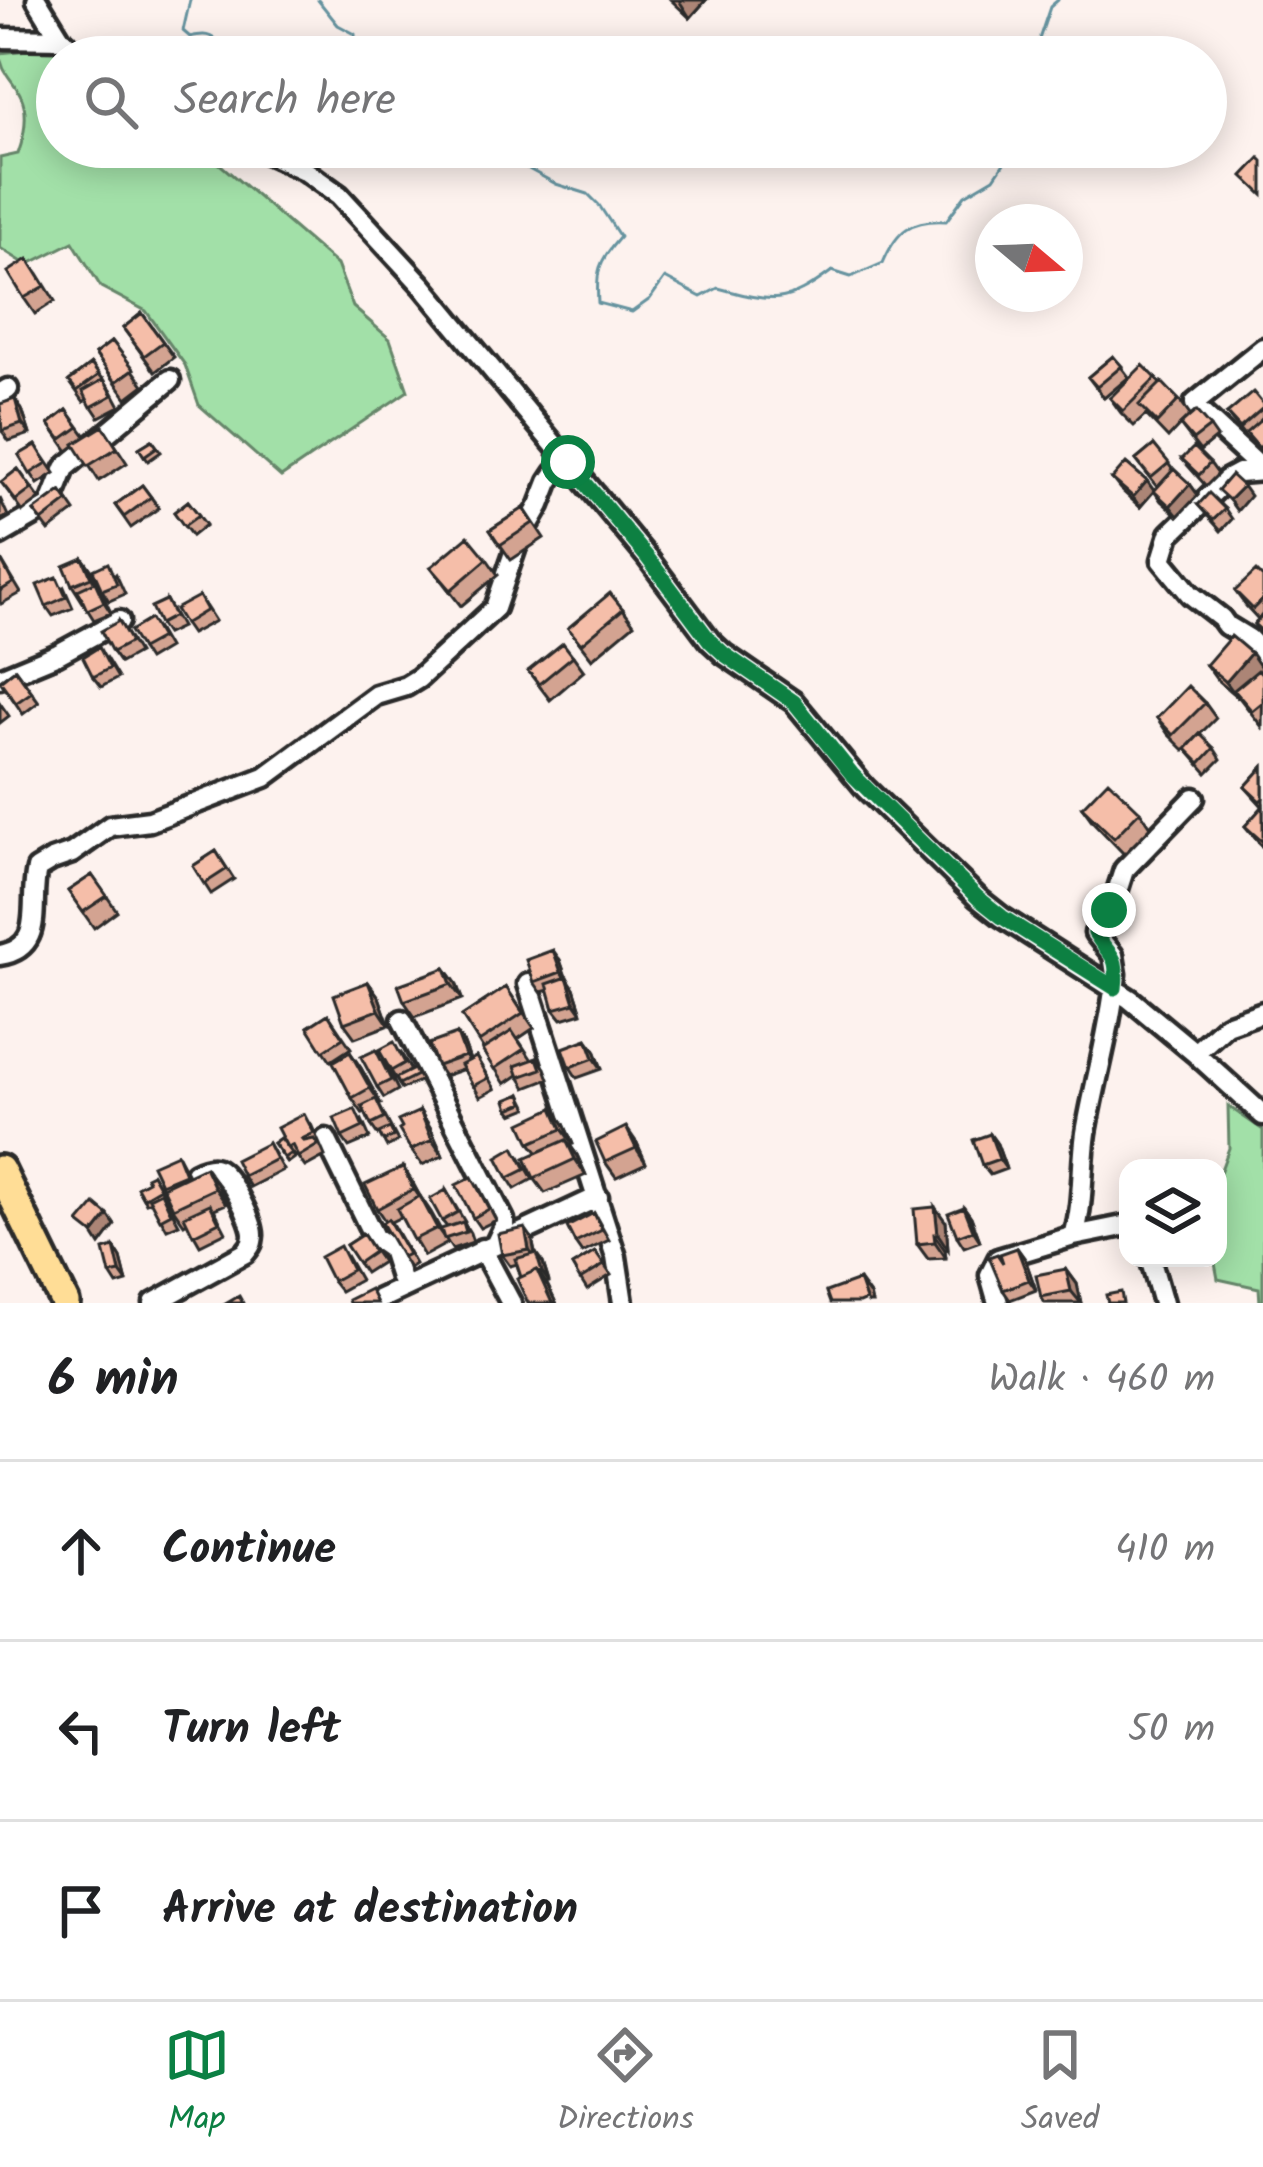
<!DOCTYPE html>
<html lang="en">
<head>
<meta charset="utf-8">
<style>
	body { margin:0; font-family:Kalam,sans-serif; background:#f2f2f2; color:#202124 }
	.controls { position:absolute; right:36px; bottom:36px; display:grid; overflow:hidden; border-radius:24px; box-shadow:0 6px 30px #0003 }
	.controls button { width:108px; height:108px; display:grid; place-items:center; padding:0; border:0; border-bottom:3px solid #e0e0e0; background:#fff; color:#202124; font:60px sans-serif }
	.compass { position:absolute; left:975px; top:204px; width:108px; height:108px; border-radius:50%; background:#fff; box-shadow:0 6px 30px #0003; rotate:109deg }
	.stop { position:absolute; width:36px; height:36px; margin:-27px; border:9px solid #0b8043; border-radius:50%; background:#fff }
	.stop.end { background:#0b8043; border-color:#fff; box-shadow:0 3px 12px #0008 }
	.list { margin:0; padding:0; list-style:none }
	h2 { display:flex; justify-content:space-between; align-items:center; height:156px; margin:0; padding:0 48px; font-size:51px }
	h2 small { font-size:39px; font-weight:400; color:#757577 }
	.list li { display:grid; grid-template-columns:78px 1fr auto; gap:36px; align-items:center; box-sizing:border-box; height:180px; padding:0 48px; border-top:3px solid #e0e0e0 }
	.list b { display:block; font-size:45px; white-space:nowrap }
	.list em { font-size:39px; font-style:normal; color:#757577 }
	.icon { flex:none; width:66px; height:66px; fill:none; stroke:currentColor; stroke-width:2; stroke-linecap:round; stroke-linejoin:round }
	.map { position:relative; flex:none; width:1263px; height:1303px; overflow:hidden }
	.search { position:absolute; background:#fff; box-shadow:0 6px 30px #0003; left:36px; right:36px; top:36px; height:132px; display:flex; align-items:center; gap:30px; box-sizing:border-box; padding:0 42px; border-radius:66px; color:#757577; font-size:45px }
	.sheet { height:696px; background:#fff }
	nav { display:flex; justify-content:space-around; align-items:center; box-sizing:border-box; height:168px; border-top:3px solid #e0e0e0; background:#fff; font-size:33px; color:#757577 }
	nav a { display:grid; justify-items:center; gap:6px }
	nav .on { color:#0b8043 }
	.map>svg:first-child { display:block }
	.green { fill:#a2e0a8; stroke:#66866a; stroke-width:3 }
	.lines { fill:none; stroke-linecap:round; stroke-linejoin:round }
	.stream { stroke:#66939f; stroke-width:3 }
	.minor-casing { stroke:#2b2b2b; stroke-width:27 }
	.highway-casing { stroke:#2b2b2b; stroke-width:36 }
	.minor { stroke:#fff; stroke-width:18 }
	.highway { stroke:#ffdd96; stroke-width:27 }
	.wall { fill:#d3a391; stroke:#2b2b2b; stroke-width:3 }
	.shaded-wall { fill:#ac8576; stroke:#2b2b2b; stroke-width:3 }
	.building { fill:#f5bea9; stroke:#2b2b2b; stroke-width:3 }
	.route { stroke:#0b8043; stroke-width:15 }
</style>
</head>
<body>
<div class="map">
<svg width="1263" height="1303" viewBox="0 0 1263 1303">
	<rect width="100%" height="100%" fill="#fdf2ee"/>
	<filter id="ink" filterUnits="userSpaceOnUse"><feTurbulence type="fractalNoise" baseFrequency=".00833" numOctaves="2"/><feDisplacementMap in="SourceGraphic" scale="24" xChannelSelector="R" yChannelSelector="G"/><feConvolveMatrix kernelMatrix="1 2 1 2 8 2 1 2 1" color-interpolation-filters="sRGB"/></filter>
	<g filter="url(#ink)">
		<!-- green -->
		<path class="green" d="M57 47 72 57H57V147H200L337 265 353 307 390 339 408 391 281 477 199 405 185 365 146 311 101 287 73 242 27 265 0 248V158L18 154C24 137 29 114 21 96 14 80 0 72 0 53Z
			M1228 1106 1263 1130V1303H1260L1259 1288 1218 1279 1214 1258H1218V1178L1229 1148Z"/>
		<g class="lines">
			<!-- stream -->
			<path class="stream" d="M190 0 183 31 190 37C203 34 212 33 220 45L216 55 219 57
				M318 0 338 25 355 34V57
				M1033 57 1050 7 1058 0
				M497 147 514 161 556 184 588 194 599 205 620 237C598 262 596 271 598 303L632 312 650 299 665 278 701 297 718 288C773 303 785 306 832 271L851 277 883 263C897 230 911 219 946 221L965 195 994 178 1011 153 1005 147"/>
			<!-- minor casing -->
			<g class="minor-casing">
				<path id="minor" d="M37 0 61 39 82 57
					M0 38 61 39
					M254 147 304 170 339 195 422 285 647 557 710 641 724 654 794 702 865 788 978 898 1002 917 1130 999 1195 1053 1263 1115
					M1263 348 1195 403 1196 408 1263 470
					M0 394 8 389
					M1263 471 1239 473 1226 480 1170 534 1162 560 1190 594 1221 618 1226 625 1249 639 1263 654
					M0 535 50 506 65 468 170 380
					M0 678 58 654 119 621
					M0 955C47 947 28 904 37 869L52 860 72 853 110 826 150 821 265 777 376 695 406 686 419 678 495 608 516 547 540 505 549 482 555 473 568 462
					M528 984 616 1257 623 1303
					M402 1020 504 1220V1226L496 1243
					M1195 1053 1226 1025 1263 1012
					M326 1139 374 1237 391 1249 403 1287
					M1074 1236C1084 1202 1081 1167 1086 1133 1095 1080 1111 1028 1116 974L1113 955 1095 933 1114 901 1124 870 1194 798
					M482 1249 511 1303
					M1150 1258 1163 1303
					M154 1303 245 1253C251 1245 252 1246 253 1235 253 1221 228 1170 214 1168 209 1167 199 1171 195 1173
					M371 1303 598 1197
					M998 1303 990 1275 998 1259 1074 1236 1128 1225"/>
			</g>
			<!-- highway casing -->
			<g class="highway-casing">
				<path id="highway" d="M0 1170 65 1303"/>
			</g>
			<!-- minor -->
			<use href="#minor" class="minor"/>
			<!-- highway -->
			<use href="#highway" class="highway"/>
		</g>
		<!-- wall -->
		<path class="wall" d="M671 0H706L690 18Z
			M39 275 55 301 35 314 24 298Z
			M142 313 174 357 155 372 123 328Z
			M112 341 144 385 127 398 95 354Z
			M1113 356 1129 377 1104 398 1088 377Z
			M91 364 111 389 120 406 99 417 87 399 84 402 69 381Z
			M1156 378 1160 384 1179 400 1190 415 1183 422 1210 427 1217 437 1200 451 1180 425 1168 438 1146 415 1134 426 1121 413 1110 398Z
			M1263 404V454L1249 437 1247 439 1227 414Z
			M22 410 30 434 9 441 2 431Z
			M67 410 86 436 103 426 127 463 99 481 76 445 68 451 49 424Z
			M152 440 161 452 148 461 139 448Z
			M36 445 55 473 38 484 19 455Z
			M1154 445 1173 470 1190 484 1198 495 1178 516 1161 501 1154 491 1140 507 1120 489 1112 479 1147 481 1154 491 1157 487 1136 460Z
			M1182 459 1210 463 1218 474 1206 486Z
			M18 469 40 499 23 512 1 482Z
			M142 485 159 508 131 528 115 505Z
			M61 491 75 511 49 531 34 511Z
			M0 498 8 516 0 520Z
			M188 501 206 525 192 536 174 512Z
			M1198 505 1225 509 1232 519 1221 531Z
			M524 508 544 538 511 560 490 530Z
			M0 558 21 593 1 604 0 602Z
			M83 558 90 568 111 613 94 620 72 585Z
			M487 559 498 575 461 606 431 567Z
			M116 574 125 594 109 601 102 590Z
			M1263 578V637L1254 624 1258 619 1246 606 1235 591Z
			M64 587 73 608 53 616 46 606Z
			M199 596 215 621 191 634 184 624Z
			M166 600 181 627 166 634 159 624Z
			M623 609 634 624 592 659 568 628Z
			M119 621 138 653 120 663 112 652Z
			M157 629 168 648 148 660 141 649Z
			M573 656 584 671 550 700 528 671Z
			M106 658 118 678 101 687 93 677Z
			M1206 665 1262 669 1259 671 1263 676 1262 727 1238 696 1237 697 1217 680Z
			M15 669 39 702 23 714 0 680Z
			M0 703 9 716 0 723Z
			M1205 703 1216 718 1184 750 1168 734 1157 718Z
			M1214 748 1221 759 1207 773 1186 749Z
			M1263 767V848L1245 826 1263 807 1245 787Z
			M1082 807 1140 811 1151 827 1124 854 1093 822Z
			M216 851 234 879 211 894 193 866Z
			M92 875 117 911 94 928 68 891Z
			M560 960 566 978 574 988 582 1013 562 1019 554 1009 549 990 541 992 534 982Z
			M445 968 456 983 462 999 415 1017 404 1001Z
			M368 982 379 997 389 1025 355 1038 344 1023Z
			M506 987 534 1028 518 1039 532 1060 537 1058 545 1068 549 1079 526 1088 518 1075 505 1084 462 1016Z
			M328 1014 351 1048 331 1061 308 1027Z
			M457 1034 464 1044 470 1060 476 1057 495 1089 480 1097 464 1069 444 1076 437 1066Z
			M595 1050 602 1069 577 1078 570 1067Z
			M350 1052 361 1068 381 1104 379 1105 398 1141 387 1147 380 1134 378 1135 371 1125 365 1112 363 1114 352 1098Z
			M401 1053 411 1070 414 1069 421 1080 402 1089 391 1071Z
			M383 1060 398 1090 384 1098 377 1087Z
			M521 1094 528 1108 513 1114 509 1109Z
			M553 1108 564 1124 573 1144 570 1145 577 1155 586 1175 545 1193 534 1178 537 1152 530 1143Z
			M420 1111 430 1127 443 1156 422 1165 411 1150Z
			M362 1120 370 1138 349 1147 342 1137Z
			M311 1124 325 1156 305 1167 297 1156 295 1157 287 1147Z
			M990 1134 997 1144 1006 1169 990 1175 982 1165Z
			M280 1138 294 1158 287 1163 273 1143Z
			M268 1143 283 1170 250 1187 243 1176Z
			M637 1143 646 1163 616 1177 605 1162Z
			M177 1154 188 1175 216 1182 226 1204 214 1209 226 1232 200 1245 187 1222 184 1224 173 1208 161 1184Z
			M521 1158 533 1179 515 1189 508 1178Z
			M403 1167 443 1235 447 1227 442 1221 446 1190 465 1222 464 1223 470 1233 473 1242 452 1249 448 1243 424 1256 401 1217 391 1222 415 1264 409 1268 402 1257 385 1221 377 1209Z
			M152 1174 179 1224 167 1229 151 1201 146 1203 137 1187 148 1181Z
			M479 1187 496 1220 480 1228 473 1218Z
			M964 1207 971 1217 980 1241 964 1247 957 1236Z
			M594 1213 609 1240 582 1253 575 1243Z
			M946 1222 948 1249 945 1250 946 1258 928 1259 917 1244Z
			M363 1234 382 1262 365 1273 346 1245Z
			M532 1238 535 1253 543 1263 549 1282 546 1283 556 1303H528L517 1264 510 1266 502 1255Z
			M114 1247 121 1258 127 1282 117 1285 110 1274Z
			M1017 1248 1025 1259 1036 1290 1010 1300 1003 1290V1263Z
			M595 1252 611 1275 587 1290 572 1266Z
			M347 1257 360 1280 340 1291 332 1281Z
			M1066 1269 1077 1284 1081 1303H1045L1041 1297Z"/>
		<!-- shaded-wall -->
		<path class="shaded-wall" d="M682 0H706L690 18 680 2Z
			M15 399 22 410 30 434 22 424Z
			M1147 481 1154 491 1140 507 1133 497Z
			M1190 484 1198 495 1178 516 1170 506Z
			M1243 486 1250 496 1237 511 1229 500Z
			M83 558 90 568 111 613 104 602Z
			M1251 653 1262 669 1237 697 1226 682Z
			M553 950 560 960 568 982 561 972Z
			M445 968 456 983 462 999 451 984Z
			M567 977 574 988 582 1013 575 1003Z
			M368 982 379 997 389 1025 379 1010Z
			M457 1034 464 1044 472 1066 465 1056Z
			M587 1039 595 1050 602 1069 594 1058Z
			M350 1052 361 1068 381 1104 370 1088Z
			M553 1108 564 1124 573 1144 562 1129Z
			M420 1111 430 1127 443 1156 432 1140Z
			M626 1127 637 1143 646 1163 636 1148Z
			M990 1134 997 1144 1006 1169 999 1159Z
			M566 1140 577 1155 586 1175 575 1159Z
			M205 1167 216 1182 226 1204 215 1188Z
			M403 1167 413 1183 424 1205 413 1189Z
			M420 1196 431 1212 448 1243 437 1228Z
			M935 1207 946 1222 948 1249 938 1234Z
			M964 1207 971 1217 980 1241 973 1230Z
			M108 1215 115 1225 100 1245 93 1234Z
			M525 1228 532 1238 536 1260 529 1250Z
			M934 1234 945 1250 946 1258 935 1242Z
			M114 1247 121 1258 127 1282 120 1272Z
			M1017 1248 1025 1259 1036 1290 1029 1280Z
			M536 1253 543 1263 549 1282 542 1272Z
			M1066 1269 1077 1284 1081 1303 1071 1291Z
			M537 1270 548 1286 556 1303H552Z
			M859 1280 870 1295 872 1303H868L866 1300Z"/>
		<!-- building -->
		<path class="building" d="M1260 158 1263 161V195L1243 176Z
			M28 259 45 286 24 298 8 272Z
			M142 313 163 342 144 356 123 328Z
			M112 341 134 369 116 382 95 354Z
			M1113 356 1122 366 1097 387 1088 377Z
			M91 364 99 375 77 391 69 381Z
			M1143 365 1156 378 1123 411 1110 398Z
			M104 379 113 395 91 407 83 391Z
			M1162 382 1179 400 1157 423 1139 405Z
			M1253 392 1263 404V408L1240 428 1227 414Z
			M15 399 22 424 2 431 0 404Z
			M67 410 79 427 61 440 49 424Z
			M1196 411 1210 427 1193 440 1180 425Z
			M1263 418V444L1259 448 1246 433Z
			M103 426 117 448 88 466 74 444Z
			M152 440 157 447 144 456 139 448Z
			M36 445 47 463 30 474 19 455Z
			M1154 445 1169 463 1151 478 1136 460Z
			M1194 447 1210 463 1199 475 1182 459Z
			M1126 463 1147 481 1133 497 1112 479Z
			M18 469 32 489 16 501 1 482Z
			M1174 469 1190 484 1170 506 1154 491Z
			M1231 475 1243 486 1229 500 1218 490Z
			M142 485 151 497 124 517 115 505Z
			M61 491 68 501 42 521 34 511Z
			M1209 493 1225 509 1213 520 1198 505Z
			M188 501 199 515 184 526 174 512Z
			M524 508 533 523 500 545 490 530Z
			M468 536 487 559 451 590 431 567Z
			M0 558 13 583 0 591Z
			M83 558 91 577 72 585 64 566Z
			M108 563 117 584 102 590 93 570Z
			M1256 571 1263 578V599L1253 609 1235 591Z
			M57 577 66 597 46 606 37 585Z
			M95 582 104 602 87 610 78 590Z
			M610 593 623 609 581 644 568 628Z
			M199 596 207 610 184 624 175 609Z
			M166 600 174 616 159 624 151 607Z
			M1263 614V632L1254 624Z
			M150 619 161 638 141 649 130 631Z
			M119 621 131 642 112 652 101 631Z
			M1231 636 1251 653 1226 682 1206 665Z
			M563 643 573 656 539 684 528 671Z
			M99 647 110 668 93 677 83 657Z
			M15 669 32 692 16 703 0 681Z
			M1258 670 1263 676V702L1252 711 1234 690Z
			M1188 686 1205 703 1173 735 1157 718Z
			M1200 734 1214 748 1200 763 1186 749Z
			M1263 767V798L1260 801 1245 787Z
			M1108 780 1140 811 1114 838 1082 807Z
			M1263 806V842L1245 826Z
			M216 851 227 869 204 884 193 866Z
			M92 875 107 896 83 912 68 891Z
			M553 950 561 972 534 982 526 960Z
			M445 968 451 984 404 1001 398 985Z
			M567 977 575 1003 554 1009 547 984Z
			M368 982 379 1010 344 1023 334 995Z
			M506 987 523 1013 479 1042 462 1016Z
			M328 1014 343 1038 323 1051 308 1027Z
			M512 1031 524 1049 494 1069 482 1050Z
			M457 1034 465 1056 437 1066 429 1044Z
			M587 1039 594 1058 570 1067 563 1048Z
			M394 1042 405 1063 391 1071 379 1050Z
			M376 1050 391 1080 377 1087 361 1057Z
			M350 1052 370 1088 352 1098 333 1062Z
			M476 1057 488 1078 473 1086 461 1065Z
			M537 1058 541 1069 519 1077 515 1066Z
			M414 1069 417 1075 399 1084 396 1078Z
			M521 1094 524 1103 509 1109 506 1100Z
			M376 1099 385 1118 371 1125 362 1106Z
			M553 1108 562 1129 530 1143 521 1123Z
			M355 1109 363 1127 342 1137 334 1118Z
			M420 1111 432 1140 411 1150 399 1130 402 1128 398 1121Z
			M304 1114 314 1133 302 1139 304 1141 314 1139 318 1145 298 1157 292 1145 287 1147 277 1128Z
			M626 1127 636 1148 605 1162 596 1142Z
			M390 1128 394 1136 383 1141 379 1133Z
			M990 1134 999 1159 982 1165 973 1140Z
			M280 1138 291 1153 284 1158 273 1143Z
			M566 1140 575 1159 534 1178 525 1158Z
			M268 1143 276 1159 243 1176 235 1160Z
			M514 1147 526 1169 508 1178 497 1157Z
			M177 1154 185 1174 161 1184 152 1165Z
			M205 1167 215 1188 173 1208 163 1187Z
			M403 1167 413 1189 377 1209 365 1185Z
			M152 1174 160 1188 143 1198 137 1187 148 1181 146 1177Z
			M472 1177 489 1209 473 1218 456 1185Z
			M446 1190 458 1212 442 1221 430 1199Z
			M161 1192 171 1213 160 1219 149 1198Z
			M420 1196 437 1228 413 1240 397 1209Z
			M95 1204 108 1215 93 1234 79 1223Z
			M210 1204 219 1222 193 1235 184 1216Z
			M935 1207 938 1234H934L935 1242 917 1244 914 1209Z
			M964 1207 973 1230 957 1236 948 1213Z
			M594 1213 602 1230 575 1243 567 1227Z
			M388 1219 408 1254 402 1257 382 1223Z
			M463 1222 466 1232 444 1239 441 1229Z
			M525 1228 529 1250 502 1255 498 1234Z
			M363 1234 374 1252 358 1263 346 1245Z
			M340 1246 352 1270 332 1281 320 1257Z
			M114 1247 120 1272 110 1274 104 1250Z
			M1017 1248 1029 1280 1003 1290 989 1257 997 1254 1003 1263 1000 1254Z
			M595 1252 604 1265 580 1280 572 1266Z
			M536 1253 542 1272 538 1273 537 1270 521 1277 515 1259Z
			M1066 1269 1071 1291 1041 1297 1036 1275Z
			M537 1270 552 1303H528L517 1279Z
			M859 1280 866 1300 859 1303H830L826 1292Z
			M370 1289 377 1303H349L348 1300Z
			M1121 1292 1123 1303H1108L1106 1295Z
			M239 1296 243 1303H227Z"/>
	</g>
	<g class="lines" filter="url(#ink)">
		<!-- route -->
		<path class="route" d="M568 462 647 557 710 641 724 654 794 702 852 774 978 898 1002 917 1115 988C1119 952 1111 960 1095 933L1109 910"/>
	</g>
</svg>
<div class="controls">
<button><svg class="icon" aria-label="layers" viewBox="0 0 24 24"><path d="M12 4l9 5-9 5-9-5zM3 14l9 5 9-5"/></svg></button>
</div>
<svg class="compass" viewBox="-18 -18 36 36"><path d="M0-13l5 13h-10z" fill="#e53935"/><path d="M0 13l5-13h-10z" fill="#757577"/></svg>
<div class="stop" style="left:568px;top:462px"></div>
<div class="stop end" style="left:1109px;top:910px"></div>
<div class="search"><svg class="icon" aria-label="search" viewBox="0 0 24 24"><circle cx="10" cy="10" r="6"/><path d="M15 15l6 6"/></svg>Search here</div>
</div>
<section class="sheet">
<h2>6 min<small>Walk · 460 m</small></h2>
<ul class="list">
<li><svg class="icon" aria-label="ahead" viewBox="0 0 24 24"><path d="M12 20V5M6 11l6-6 6 6"/></svg><div><b>Continue</b></div><em>410 m</em></li>
<li><svg class="icon" aria-label="left" viewBox="0 0 24 24"><path d="M17 20v-9H6M10 6l-5 5 5 5"/></svg><div><b>Turn left</b></div><em>50 m</em></li>
<li><svg class="icon" aria-label="arrive" viewBox="0 0 24 24"><path d="M6 21V4h12l-3 4 3 4H6"/></svg><div><b>Arrive at destination</b></div></li>
</ul>
</section>
<nav>
<a class="on"><svg class="icon" aria-label="map" viewBox="0 0 24 24"><path d="M3 6l6-2 6 2 6-2v14l-6 2-6-2-6 2zM9 4v14M15 6v14"/></svg>Map</a>
<a><svg class="icon" aria-label="directions" viewBox="0 0 24 24"><path d="M12 3l9 9-9 9-9-9zM9 14v-3h6M13 9l2 2-2 2"/></svg>Directions</a>
<a><svg class="icon" aria-label="saved" viewBox="0 0 24 24"><path d="M7 4h10v16l-5-4-5 4z"/></svg>Saved</a>
</nav>
</body>
</html>
